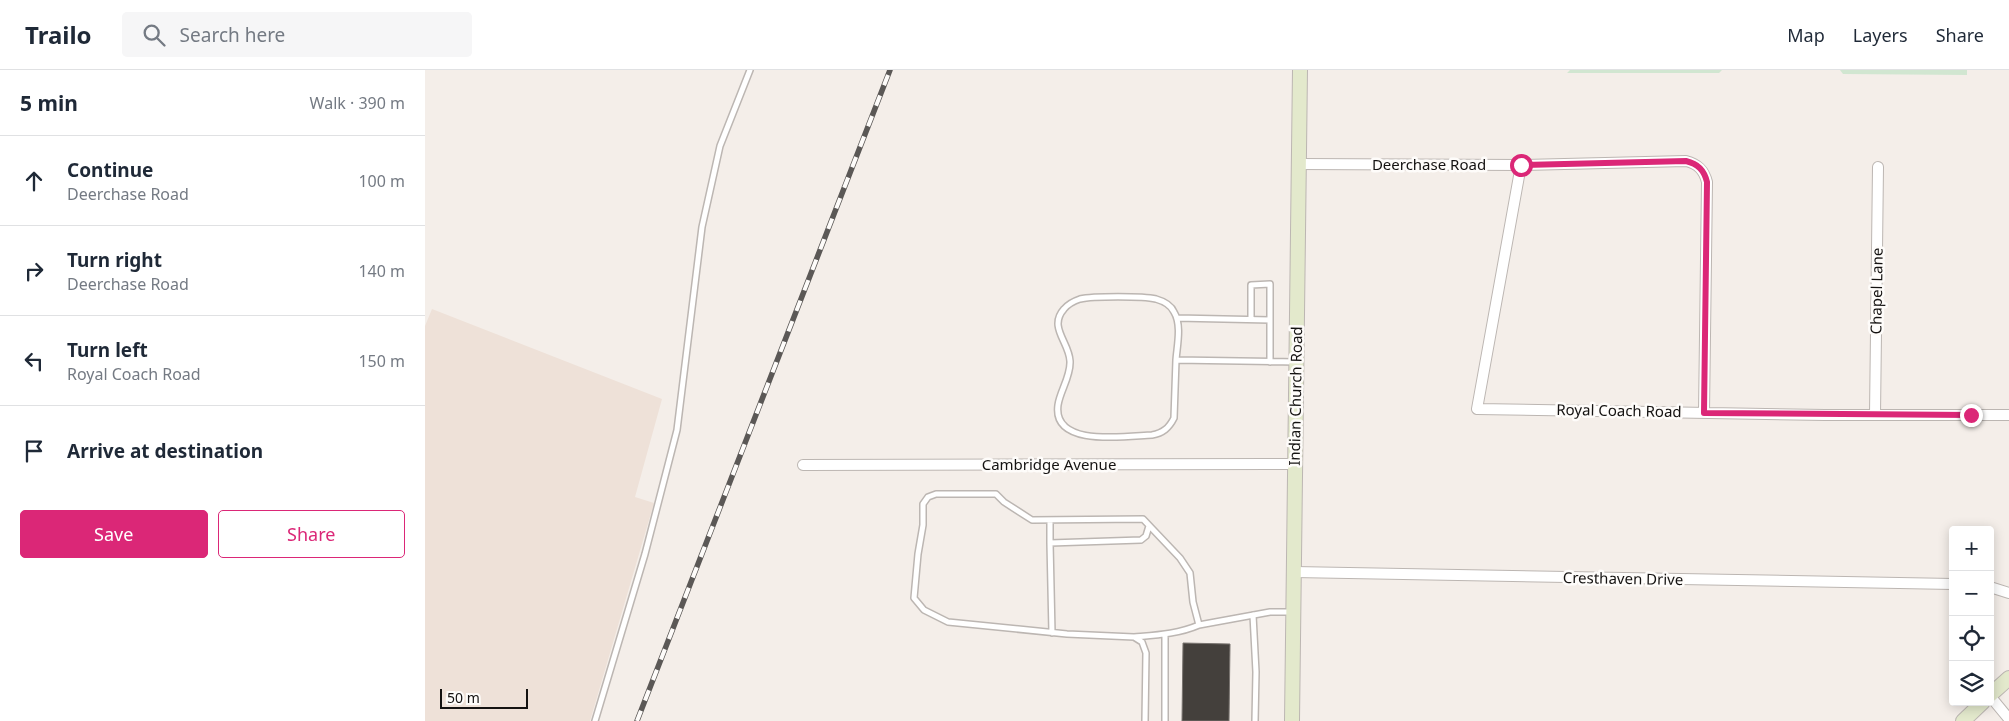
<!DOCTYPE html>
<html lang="en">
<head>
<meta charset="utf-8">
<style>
	body { margin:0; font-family:"Noto Sans",sans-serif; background:#f6f6f7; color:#1f2937 }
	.controls { position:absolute; right:15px; bottom:15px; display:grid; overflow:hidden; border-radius:5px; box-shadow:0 2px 12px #0003 }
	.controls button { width:45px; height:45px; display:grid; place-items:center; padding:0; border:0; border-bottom:1px solid #e0e1e3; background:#fff; color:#1f2937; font:25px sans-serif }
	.scale { position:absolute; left:15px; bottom:12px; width:88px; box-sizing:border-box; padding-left:5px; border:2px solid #141211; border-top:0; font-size:14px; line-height:18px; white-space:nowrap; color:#141211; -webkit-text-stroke:4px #fefcfa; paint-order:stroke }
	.stop { position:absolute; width:15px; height:15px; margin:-11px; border:4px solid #db2777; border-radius:50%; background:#fff }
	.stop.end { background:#db2777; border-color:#fff; box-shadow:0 1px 5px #0008 }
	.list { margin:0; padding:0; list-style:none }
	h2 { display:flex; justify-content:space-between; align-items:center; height:65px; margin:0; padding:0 20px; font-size:21px }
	h2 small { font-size:16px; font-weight:400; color:#747a83 }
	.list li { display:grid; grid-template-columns:32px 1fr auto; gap:15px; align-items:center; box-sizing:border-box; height:90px; padding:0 20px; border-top:1px solid #e0e1e3 }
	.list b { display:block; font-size:19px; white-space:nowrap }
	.list p { margin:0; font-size:16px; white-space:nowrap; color:#747a83 }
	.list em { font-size:16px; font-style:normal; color:#747a83 }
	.actions { display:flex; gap:10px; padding:15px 20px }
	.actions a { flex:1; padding:11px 0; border:1px solid #db2777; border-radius:5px; text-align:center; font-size:18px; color:#db2777 }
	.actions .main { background:#db2777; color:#fff }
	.icon { flex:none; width:28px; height:28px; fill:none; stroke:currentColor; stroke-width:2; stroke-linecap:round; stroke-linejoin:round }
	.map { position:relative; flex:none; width:1584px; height:651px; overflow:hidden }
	header { display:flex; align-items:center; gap:30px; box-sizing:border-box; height:70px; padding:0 25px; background:#fff; border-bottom:1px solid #e0e1e3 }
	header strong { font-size:24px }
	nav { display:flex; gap:28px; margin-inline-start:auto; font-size:18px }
	.search { width:350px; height:45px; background:#f6f6f7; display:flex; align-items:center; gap:12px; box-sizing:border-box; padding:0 18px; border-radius:5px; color:#747a83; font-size:19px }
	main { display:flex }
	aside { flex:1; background:#fff }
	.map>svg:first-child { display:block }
	.built { fill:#eee1d8 }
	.green { fill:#d1e6d1 }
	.building { fill:#44403c; stroke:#797470 }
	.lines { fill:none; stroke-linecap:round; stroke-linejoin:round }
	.lane-casing { stroke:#bcb6b2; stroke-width:8 }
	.street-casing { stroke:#bcb6b2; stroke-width:12 }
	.secondary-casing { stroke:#bcb6b2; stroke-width:16 }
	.lane { stroke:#fff; stroke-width:5 }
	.street { stroke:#fff; stroke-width:10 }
	.secondary { stroke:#e3e9cc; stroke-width:14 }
	.rail-casing { stroke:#5b5856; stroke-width:5.5 }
	.rail { stroke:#fefcfa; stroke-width:4; stroke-dasharray:11; stroke-linecap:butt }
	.route { stroke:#db2777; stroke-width:6 }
	.labels { text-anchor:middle; stroke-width:5; stroke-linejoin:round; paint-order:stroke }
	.street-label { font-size:15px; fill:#141211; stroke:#fefcfa }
</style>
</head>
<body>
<header>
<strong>Trailo</strong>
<div class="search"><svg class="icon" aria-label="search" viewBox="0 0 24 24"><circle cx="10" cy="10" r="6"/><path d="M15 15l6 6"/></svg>Search here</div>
<nav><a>Map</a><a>Layers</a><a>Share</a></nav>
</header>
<main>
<aside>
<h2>5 min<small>Walk · 390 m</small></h2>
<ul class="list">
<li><svg class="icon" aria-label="ahead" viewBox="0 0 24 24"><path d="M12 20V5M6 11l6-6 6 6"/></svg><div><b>Continue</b><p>Deerchase Road</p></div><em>100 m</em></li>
<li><svg class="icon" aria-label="right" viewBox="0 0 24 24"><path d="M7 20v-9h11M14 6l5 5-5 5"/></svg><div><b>Turn right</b><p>Deerchase Road</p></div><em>140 m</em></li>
<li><svg class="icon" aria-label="left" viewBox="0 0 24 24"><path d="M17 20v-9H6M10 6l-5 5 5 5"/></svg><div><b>Turn left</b><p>Royal Coach Road</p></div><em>150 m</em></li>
<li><svg class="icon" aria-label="arrive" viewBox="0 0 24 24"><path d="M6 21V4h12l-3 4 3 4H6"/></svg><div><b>Arrive at destination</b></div></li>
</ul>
<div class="actions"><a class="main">Save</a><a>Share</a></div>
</aside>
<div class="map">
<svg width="1584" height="651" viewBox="0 0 1584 651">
	<rect width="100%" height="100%" fill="#f4eee9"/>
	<!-- built -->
	<path class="built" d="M7 239 237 329 210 427 229 433 165 651H0V256Z"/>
	<!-- green -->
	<path class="green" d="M1145 0H1297L1294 3H1142Z
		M1415 0H1542V5L1418 4Z"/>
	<!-- building -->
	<path class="building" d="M758 573 805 574 804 651H757Z"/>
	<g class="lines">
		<!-- lane casing -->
		<g class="lane-casing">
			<path id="lane" d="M752 248 845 250V292
				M826 249V215L845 214V250
				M751 290C752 276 757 255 749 242 746 235 738 231 731 229 718 226 668 226 655 229 649 231 644 233 639 239 623 257 644 272 645 291 646 306 635 321 633 335 627 378 702 366 727 365 738 363 744 358 749 348L751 290 871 292
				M625 450V473
				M828 545 831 602 830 651
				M627 563 625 473 716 470 721 466 724 456
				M740 565V651
				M709 567C732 565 753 564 774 555
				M170 651 220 484 252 360 277 157 295 76 325 0
				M720 651 721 583 717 572 709 567 642 564 523 552 499 540 489 528 493 484 498 455V434L503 427 511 424H571L579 432 607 450 718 449 755 488 765 503 768 532 774 555 845 542H868"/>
		</g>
		<!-- street casing -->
		<g class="street-casing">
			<path id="street" d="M874 94 1096 95 1261 91C1273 94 1279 100 1282 112L1279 343
				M1096 95 1052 339 1400 345H1584
				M1450 345 1453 97
				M378 395 870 394
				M869 502 1528 514
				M1565 517 1584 523
				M1565 626 1584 649"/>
		</g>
		<!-- secondary casing -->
		<g class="secondary-casing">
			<path id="secondary" d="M1565 625 1584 608
				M867 651 875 0
				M1538 651 1558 632"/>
		</g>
		<!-- lane -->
		<use href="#lane" class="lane"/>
		<!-- street -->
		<use href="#street" class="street"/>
		<!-- secondary -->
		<use href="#secondary" class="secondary"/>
		<!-- rail casing -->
		<g class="rail-casing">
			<path id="rail" d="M212 651 465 0"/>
		</g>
		<!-- rail -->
		<use href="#rail" class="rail"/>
	</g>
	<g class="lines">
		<!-- route -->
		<path class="route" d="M1096 95 1261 91C1273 94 1279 100 1282 112L1279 343 1546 345"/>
	</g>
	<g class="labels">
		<!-- street labels -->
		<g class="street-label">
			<text x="1004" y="100">Deerchase Road</text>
			<text transform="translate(1452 221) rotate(-89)" y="5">Chapel Lane</text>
			<text transform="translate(871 326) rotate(-89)" y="5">Indian Church Road</text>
			<text transform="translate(1194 341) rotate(1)" y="5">Royal Coach Road</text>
			<text x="624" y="400">Cambridge Avenue</text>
			<text transform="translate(1198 509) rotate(1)" y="5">Cresthaven Drive</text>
		</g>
	</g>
</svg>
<div class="controls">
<button>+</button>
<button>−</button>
<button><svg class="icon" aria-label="locate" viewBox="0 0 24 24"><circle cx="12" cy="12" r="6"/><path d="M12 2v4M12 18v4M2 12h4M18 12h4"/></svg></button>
<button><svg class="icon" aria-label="layers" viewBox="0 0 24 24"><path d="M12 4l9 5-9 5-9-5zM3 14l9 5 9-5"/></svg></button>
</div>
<div class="scale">50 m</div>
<div class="stop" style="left:1096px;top:95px"></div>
<div class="stop end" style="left:1546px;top:345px"></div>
</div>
</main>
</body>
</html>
